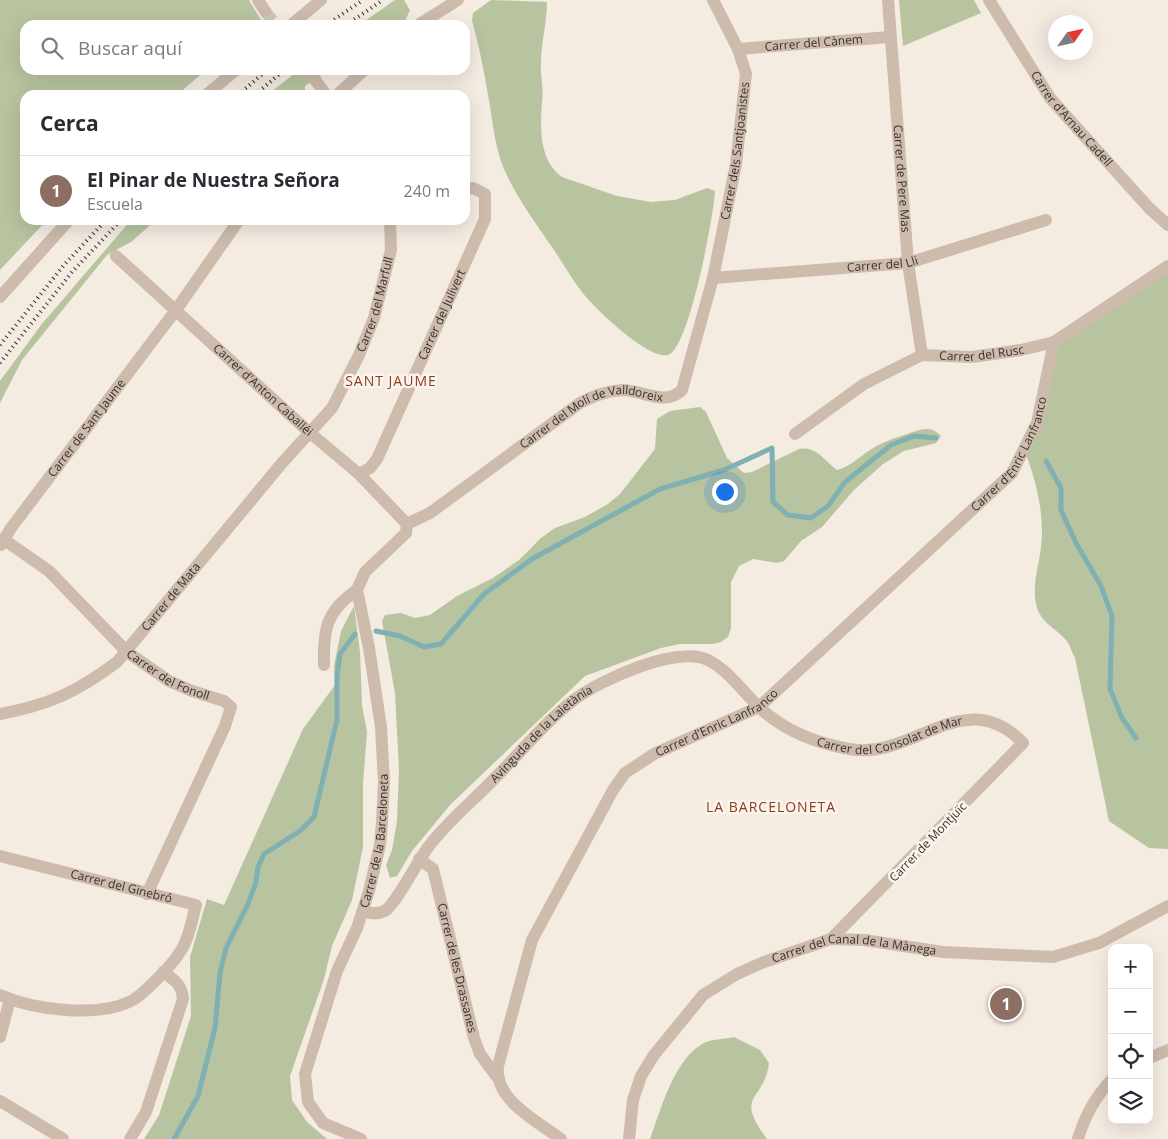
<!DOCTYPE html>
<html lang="es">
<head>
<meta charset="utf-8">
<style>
	body { margin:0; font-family:"Open Sans",sans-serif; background:#f2f2f3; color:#2b2b33 }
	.controls { position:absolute; right:15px; bottom:15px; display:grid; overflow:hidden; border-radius:10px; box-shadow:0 5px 20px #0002 }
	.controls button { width:45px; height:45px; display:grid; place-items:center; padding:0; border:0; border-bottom:1px solid #e1e1e2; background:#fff; color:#2b2b33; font:25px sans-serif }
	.compass { position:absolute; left:1048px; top:15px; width:45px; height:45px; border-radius:50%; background:#fff; box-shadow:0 5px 20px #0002; rotate:56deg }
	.you { position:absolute; left:724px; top:491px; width:18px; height:18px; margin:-12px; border:4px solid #fff; border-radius:50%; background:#1a73e8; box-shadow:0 0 0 8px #1a73e833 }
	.badge { display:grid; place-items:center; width:32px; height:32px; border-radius:50%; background:#1f5a5e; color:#fff; font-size:16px; font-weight:700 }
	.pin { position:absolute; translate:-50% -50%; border:2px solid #fff; box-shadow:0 1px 5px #0006 }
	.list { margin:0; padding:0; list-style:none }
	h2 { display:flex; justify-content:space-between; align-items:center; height:65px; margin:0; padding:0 20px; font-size:21px }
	h2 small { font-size:16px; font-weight:400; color:#7c7c81 }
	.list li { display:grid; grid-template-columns:32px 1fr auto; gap:15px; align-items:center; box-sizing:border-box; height:70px; padding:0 20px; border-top:1px solid #e1e1e2 }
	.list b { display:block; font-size:19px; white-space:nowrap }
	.list p { margin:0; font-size:16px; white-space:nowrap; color:#7c7c81 }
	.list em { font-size:16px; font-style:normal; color:#7c7c81 }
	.icon { flex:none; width:28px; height:28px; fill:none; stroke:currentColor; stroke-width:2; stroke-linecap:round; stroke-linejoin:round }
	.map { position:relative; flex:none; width:1168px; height:1139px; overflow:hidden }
	.search { position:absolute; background:#fff; box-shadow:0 5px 20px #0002; left:20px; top:20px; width:450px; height:55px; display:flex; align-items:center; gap:12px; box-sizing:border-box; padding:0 18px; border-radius:15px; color:#7c7c81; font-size:19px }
	.panel { position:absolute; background:#fff; box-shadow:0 5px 20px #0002; left:20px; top:90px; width:450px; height:135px; border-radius:15px }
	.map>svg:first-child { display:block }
	.green { fill:#b8c4a0 }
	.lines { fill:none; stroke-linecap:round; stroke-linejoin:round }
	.stream { stroke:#7fb0b2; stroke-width:5 }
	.minor-tunnel { stroke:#cfc6bd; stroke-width:12; stroke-dasharray:12 6; stroke-linecap:butt }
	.minor { stroke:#cdbbac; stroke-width:12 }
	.rail { stroke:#3b302b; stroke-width:4; stroke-dasharray:1 4; stroke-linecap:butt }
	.labels { text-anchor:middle; stroke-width:5; stroke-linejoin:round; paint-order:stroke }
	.street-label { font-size:12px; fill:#3b302b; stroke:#fbf5ee }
	.neighbourhood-label { font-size:14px; letter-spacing:1px; fill:#8c3b22; stroke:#fbf5ee }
</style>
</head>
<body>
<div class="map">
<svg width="1168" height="1139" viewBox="0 0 1168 1139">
	<rect width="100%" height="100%" fill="#f4ebe1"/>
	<!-- green -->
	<path class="green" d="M0 0H249L264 25H25V70H206L177 95H25V220H47L0 270Z
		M395 0H404L410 10 403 25H359Z
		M491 0 547 2C547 23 541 42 541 63 540 76 544 89 542 102 540 128 539 160 562 177L617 196 651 202 675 200 707 188 715 191C714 215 689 349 668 355 649 360 598 311 586 297 575 284 566 268 556 253 538 226 517 199 504 169 494 145 493 121 488 95 484 70 479 46 472 21L473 13Z
		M899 0H974L981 13 903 46Z
		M299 70H329L305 86V95H267Z
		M131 220H156L131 242 107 255 22 360 0 403V381L41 325Z
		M1168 266V849L1149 848 1109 821 1075 658C1072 653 1070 645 1067 641 1055 627 1040 623 1036 604 1032 585 1039 565 1041 547 1045 516 1036 478 1024 450L1054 342Z
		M700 407 706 412 727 458 744 473 752 472 799 449C817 446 824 461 837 470 850 467 859 457 870 450 884 441 898 437 913 432 925 428 932 427 941 436L936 443 904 451 883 464 854 490 822 527 801 541 784 561 777 563 753 559 739 566 731 582V628L728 637 721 642 713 644H680L661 648 585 676 450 805 412 851 397 876 390 878 386 865 392 850 397 821 399 770 395 693 382 621 385 615 401 613 415 618 430 615 457 596 493 578 519 560 541 538 555 528 585 517 608 504 620 494 655 449 657 419 670 411Z
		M354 606 360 652 362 705 367 732 363 783V847L352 900 332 946 324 979 290 1076 292 1100 307 1122 327 1139H144L159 1115 191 1016 190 957 207 899 224 905 303 729 335 685 334 666 341 631Z
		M734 1037 760 1050 769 1063C764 1103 733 1093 767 1139H650C661 1109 675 1056 706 1042 714 1039 725 1039 734 1037Z"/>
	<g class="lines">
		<!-- stream -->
		<path class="stream" d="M1046 461 1061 488V510L1076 543 1101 586 1112 616 1110 689 1122 718 1136 738
			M376 631 400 636 424 647 441 644 484 594 532 559 660 489 724 470 772 448 773 502 788 515 811 518 828 506 845 482 891 445 914 436 936 438
			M174 1139 198 1096 215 1028 220 973 226 948 248 904 256 882 258 867 264 854 300 831 314 817 337 720V676L340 654 355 634"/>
		<!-- minor-tunnel -->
		<path class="minor-tunnel" d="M265 11 276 25"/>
		<!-- minor -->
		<g class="minor">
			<path d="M258 0 265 11"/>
			<path id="s1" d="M888 0 908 263 922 355"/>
			<path id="s2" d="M989 0 1050 98 1149 208 1168 225"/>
			<path d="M291 25 321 0"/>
			<path d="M418 25 458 0"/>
			<path id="s3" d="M738 49 890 37"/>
			<path d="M311 74 326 95"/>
			<path d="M206 95 236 70"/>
			<path d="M337 95 364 70"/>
			<path id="s4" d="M116 256 309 432 359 474 407 524"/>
			<path id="s5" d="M713 278 908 263 1046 220"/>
			<path d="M0 297 69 220"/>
			<path id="s6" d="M795 434 864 384 922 355 972 357 1021 350 1054 342 1168 266"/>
			<path id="s7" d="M359 474 370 468 377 459 485 219V194L473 188 465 189"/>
			<path id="s8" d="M407 524 430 513 580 403C594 396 606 391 622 390 643 390 665 407 682 390L713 278 736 164 746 74 738 49 713 0"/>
			<path id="s9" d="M3 539 49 571 127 652 169 681 192 691 224 701 231 707 225 726 147 894"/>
			<path id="s10" d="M1 545 11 528 176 310 239 220"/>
			<path d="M324 665C323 630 326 611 357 590"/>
			<path id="s11" d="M0 714C49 705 77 692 117 662L282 463 332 408 359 355 374 318 391 250 390 220"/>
			<path id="s12" d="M0 856 196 905C192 919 189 940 180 952 173 964 143 995 131 1001 97 1018 34 1010 0 995"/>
			<path id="s13" d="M419 859 433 869 474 1038 480 1054 497 1077"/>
			<path id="s14" d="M363 912C370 913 379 915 386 910 397 902 418 860 429 846 448 821 473 801 494 779 521 752 545 722 575 699 601 680 676 645 708 660 728 670 743 692 759 707 784 731 815 743 849 749 913 761 964 682 1023 743L831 939"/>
			<path d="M0 1037 10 999"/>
			<path d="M1149 1058 1168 1050"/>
			<path d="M0 1101 63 1139"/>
			<path d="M130 1139 146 1112 183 999C182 985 175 980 163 972"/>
			<path id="s15" d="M361 1139 323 1123 308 1102 305 1074 337 971 357 928 369 891 380 845 382 822 384 782 381 727 369 648 357 590 365 572 406 533 407 524"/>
			<path id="s16" d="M561 1139C537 1121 494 1100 498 1066L532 940 613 790 625 773 654 754 759 707 1012 473 1037 423 1054 342"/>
			<path id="s17" d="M629 1139 633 1100 641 1076 654 1055 703 995 737 974 764 962 831 939 864 940 943 952 1053 957 1099 943 1168 906"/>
			<path d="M1078 1139C1085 1115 1095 1097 1112 1079"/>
		</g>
		<!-- rail -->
		<path class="rail" d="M326 25 363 0
			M346 25 383 0
			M238 95 267 70
			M255 95 284 70
			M0 345 64 265 106 220
			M0 363 72 272 121 220"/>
	</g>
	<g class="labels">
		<!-- street labels -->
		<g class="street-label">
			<text dy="4" stroke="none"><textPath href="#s3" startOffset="76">Carrer del Cànem</textPath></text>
			<text dy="4" stroke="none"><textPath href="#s2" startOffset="145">Carrer d'Arnau Cadell</textPath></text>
			<text dy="4" stroke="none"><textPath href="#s8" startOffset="564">Carrer dels Santjoanistes</textPath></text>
			<text dy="4" stroke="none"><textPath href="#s1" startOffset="179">Carrer de Pere Mas</textPath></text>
			<text dy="4" stroke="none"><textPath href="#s5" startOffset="170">Carrer del Lli</textPath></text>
			<text dy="4" stroke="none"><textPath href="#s11" startOffset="575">Carrer del Marfull</textPath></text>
			<text dy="4" stroke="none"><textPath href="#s7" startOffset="182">Carrer del Julivert</textPath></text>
			<text dy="4" stroke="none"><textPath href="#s6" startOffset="210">Carrer del Rusc</textPath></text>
			<text dy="4" stroke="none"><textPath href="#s4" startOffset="199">Carrer d'Anton Caballéi</textPath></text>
			<text dy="4" stroke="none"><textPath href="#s8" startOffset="218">Carrer del Molí de Valldoreix</textPath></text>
			<text dy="4" stroke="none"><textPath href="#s10" startOffset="145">Carrer de Sant Jaume</textPath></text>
			<text dy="4" stroke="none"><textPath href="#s16" startOffset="932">Carrer d'Enric Lanfranco</textPath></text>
			<text dy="4" stroke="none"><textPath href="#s11" startOffset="214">Carrer de Mata</textPath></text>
			<text dy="4" stroke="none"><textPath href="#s9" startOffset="216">Carrer del Fonoll</textPath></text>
			<text dy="4" stroke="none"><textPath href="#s16" startOffset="528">Carrer d'Enric Lanfranco</textPath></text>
			<text dy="4" stroke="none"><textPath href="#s14" startOffset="664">Carrer del Consolat de Mar</textPath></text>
			<text dy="4" stroke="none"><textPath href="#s14" startOffset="260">Avinguda de la Laietània</textPath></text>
			<text dy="4" stroke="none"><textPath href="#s15" startOffset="340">Carrer de la Barceloneta</textPath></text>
			<text transform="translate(928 842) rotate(-46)" y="4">Carrer de Montjuïc</text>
			<text dy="4" stroke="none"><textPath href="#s12" startOffset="125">Carrer del Ginebró</textPath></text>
			<text dy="4" stroke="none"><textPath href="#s17" startOffset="329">Carrer del Canal de la Mànega</textPath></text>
			<text dy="4" stroke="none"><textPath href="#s13" startOffset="119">Carrer de les Drassanes</textPath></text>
		</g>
		<!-- neighbourhood labels -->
		<g class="neighbourhood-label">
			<text x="391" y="386">SANT JAUME</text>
			<text x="771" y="812">LA BARCELONETA</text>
		</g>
	</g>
</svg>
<div class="controls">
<button>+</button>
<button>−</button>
<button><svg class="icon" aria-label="locate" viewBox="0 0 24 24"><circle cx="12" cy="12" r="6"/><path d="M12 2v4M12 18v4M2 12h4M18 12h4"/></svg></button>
<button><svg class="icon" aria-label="layers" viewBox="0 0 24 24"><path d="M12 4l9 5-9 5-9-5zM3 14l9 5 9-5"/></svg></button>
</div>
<svg class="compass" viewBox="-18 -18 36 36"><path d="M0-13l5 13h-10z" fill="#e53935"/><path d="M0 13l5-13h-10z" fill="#7c7c81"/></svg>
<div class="you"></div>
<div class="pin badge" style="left:1006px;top:1004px;background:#8d6e63">1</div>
<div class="search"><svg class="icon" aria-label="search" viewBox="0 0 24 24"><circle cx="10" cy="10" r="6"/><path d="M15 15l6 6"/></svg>Buscar aquí</div>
<section class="panel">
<h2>Cerca<small></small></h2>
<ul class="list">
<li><span class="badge" style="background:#8d6e63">1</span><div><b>El Pinar de Nuestra Señora</b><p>Escuela</p></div><em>240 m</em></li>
</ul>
</section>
</div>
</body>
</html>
